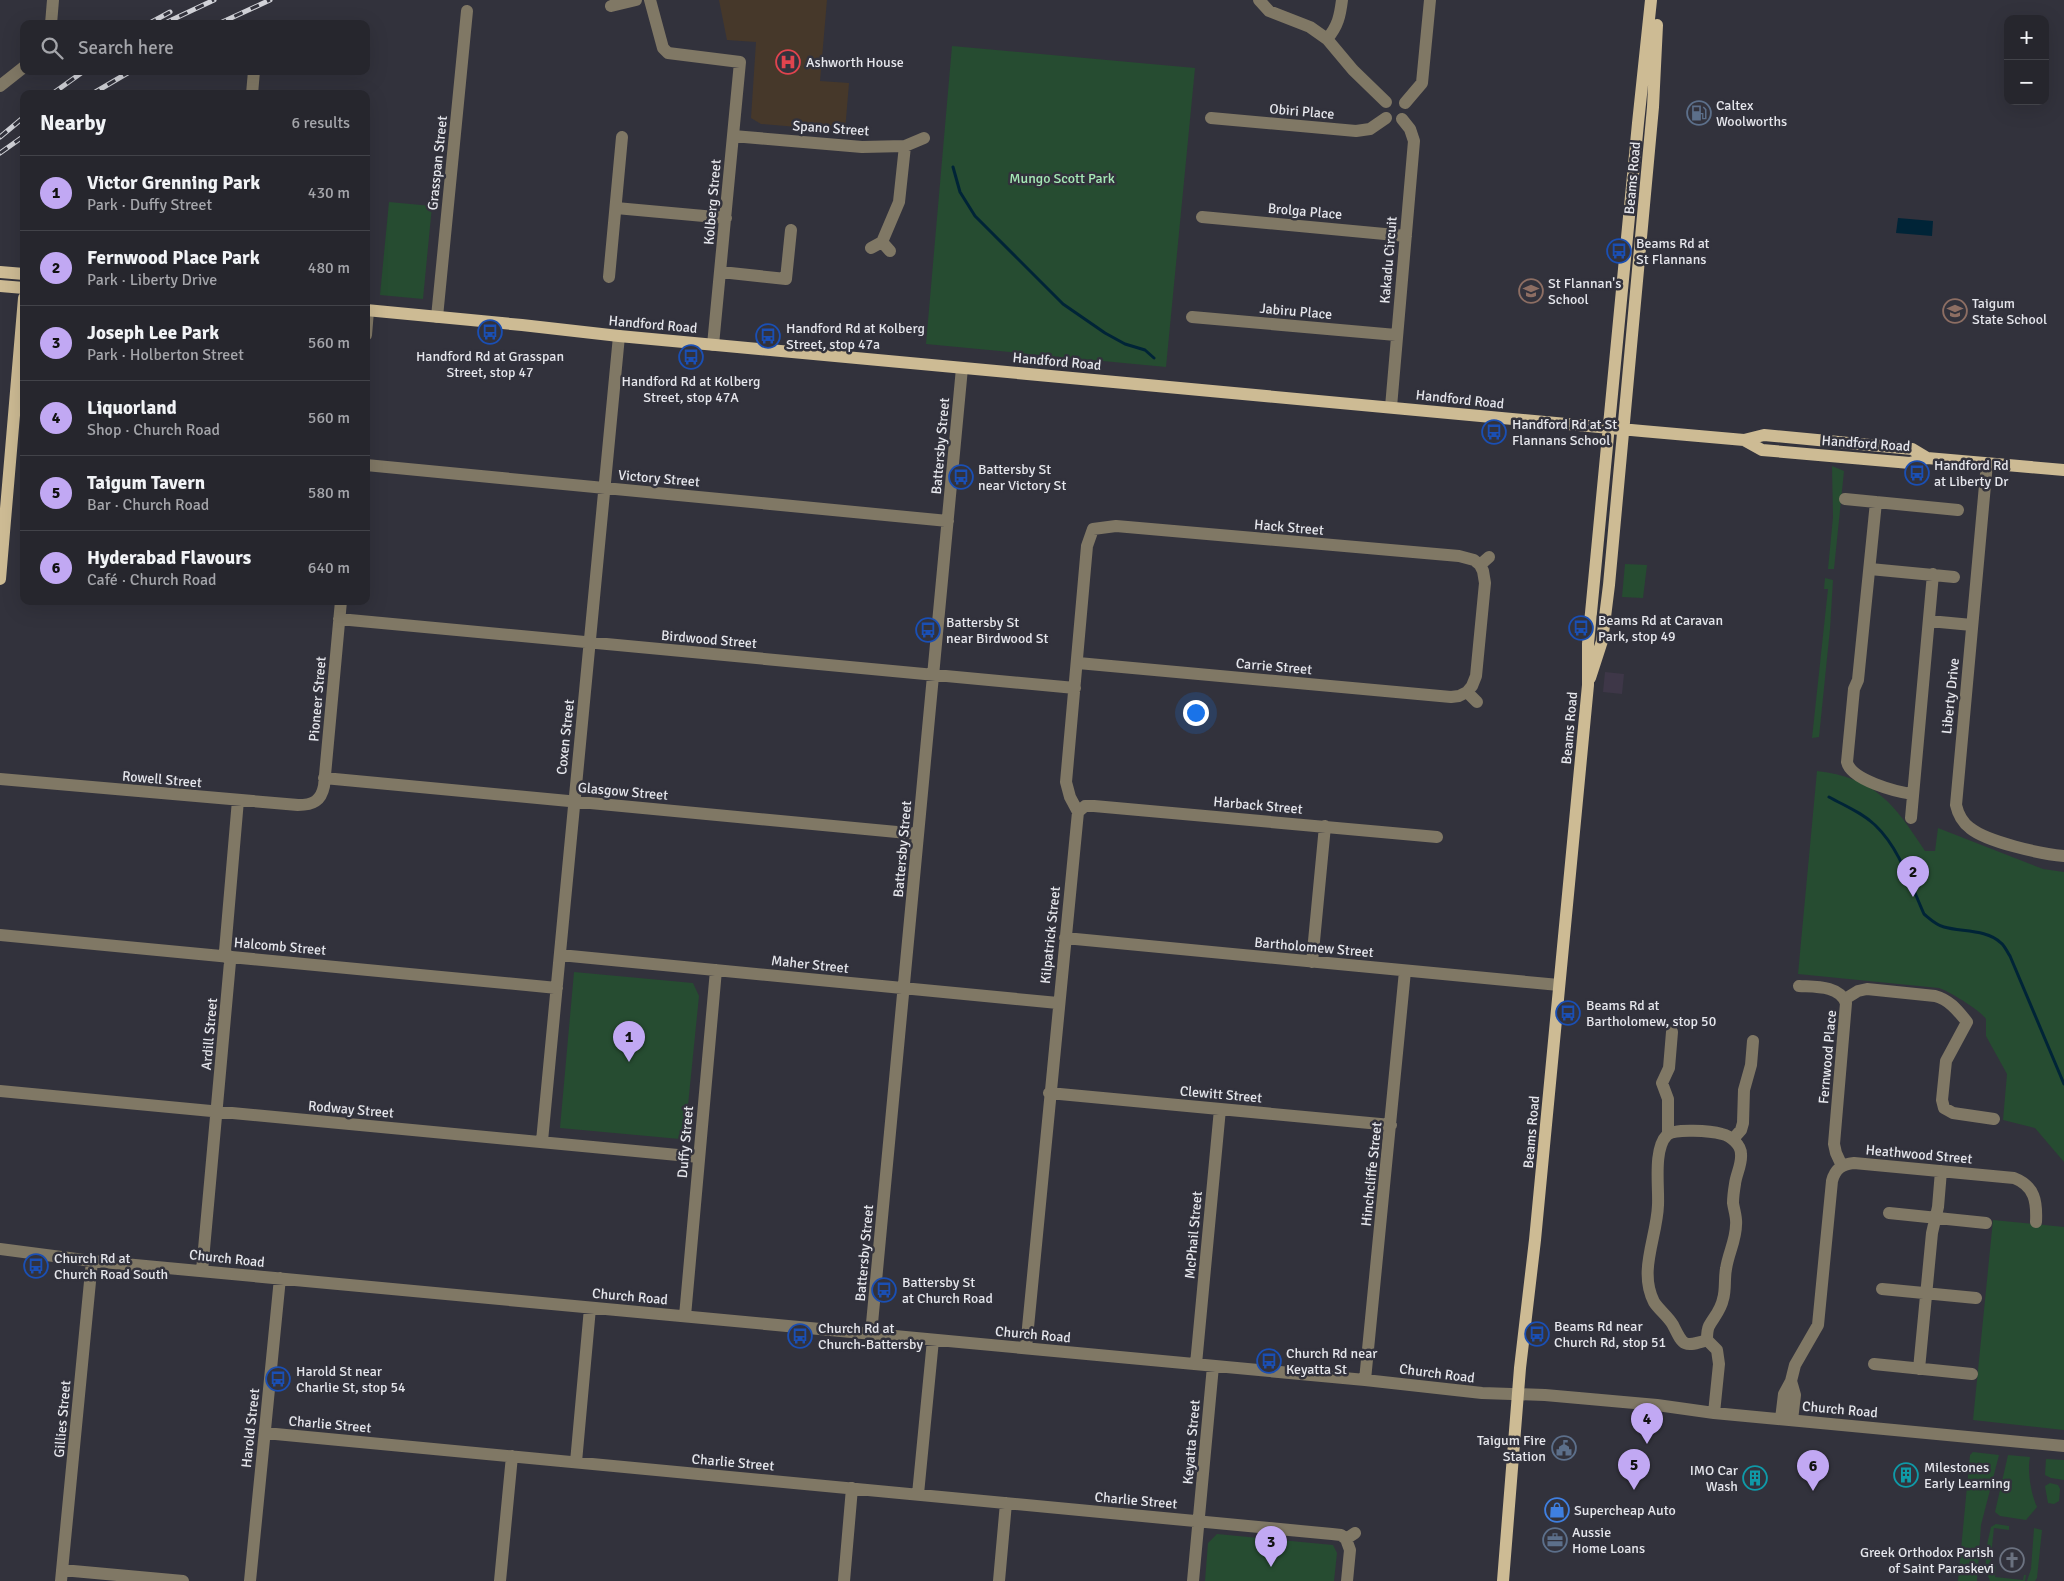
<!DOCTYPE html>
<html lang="en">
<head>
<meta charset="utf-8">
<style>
	body { margin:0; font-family:Signika,sans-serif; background:#2e2e35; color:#f1f3f6 }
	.controls { position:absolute; right:15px; top:15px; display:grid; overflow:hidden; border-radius:10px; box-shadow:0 5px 20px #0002 }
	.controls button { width:45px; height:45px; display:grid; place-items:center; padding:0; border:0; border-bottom:1px solid #424349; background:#26262d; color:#f1f3f6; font:25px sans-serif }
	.you { position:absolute; left:1195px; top:712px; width:18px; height:18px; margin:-12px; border:4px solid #fff; border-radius:50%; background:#1a73e8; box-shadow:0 0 0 8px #1a73e833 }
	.badge { display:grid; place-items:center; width:32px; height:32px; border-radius:50%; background:#c1a8f3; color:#111; font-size:16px; font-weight:700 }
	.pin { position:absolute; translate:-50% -41px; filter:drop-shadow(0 1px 2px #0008) }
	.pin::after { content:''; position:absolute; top:26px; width:18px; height:15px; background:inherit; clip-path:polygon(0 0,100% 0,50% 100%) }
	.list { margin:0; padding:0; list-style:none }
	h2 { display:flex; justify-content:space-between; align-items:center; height:65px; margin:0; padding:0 20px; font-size:21px }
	h2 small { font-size:16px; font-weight:400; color:#a4a5aa }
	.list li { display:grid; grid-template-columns:32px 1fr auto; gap:15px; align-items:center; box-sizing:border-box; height:75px; padding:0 20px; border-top:1px solid #424349 }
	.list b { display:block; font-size:19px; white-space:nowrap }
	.list p { margin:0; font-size:16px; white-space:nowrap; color:#a4a5aa }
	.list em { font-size:16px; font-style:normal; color:#a4a5aa }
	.icon { flex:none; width:28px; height:28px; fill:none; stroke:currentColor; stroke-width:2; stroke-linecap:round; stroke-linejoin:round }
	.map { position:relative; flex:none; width:2064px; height:1581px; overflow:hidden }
	.search { position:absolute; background:#26262d; box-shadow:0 5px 20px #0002; left:20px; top:20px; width:350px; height:55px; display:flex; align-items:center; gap:12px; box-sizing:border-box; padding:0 18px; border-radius:10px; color:#a4a5aa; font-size:19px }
	.panel { position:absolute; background:#26262d; box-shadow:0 5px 20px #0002; left:20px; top:90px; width:350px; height:515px; border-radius:10px }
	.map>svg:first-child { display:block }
	.industrial { fill:#3e3748 }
	.medical { fill:#46382a }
	.green { fill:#264c31 }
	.water { fill:#002437 }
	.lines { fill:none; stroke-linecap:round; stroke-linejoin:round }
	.stream { stroke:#002437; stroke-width:3 }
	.minor { stroke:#807865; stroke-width:12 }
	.major { stroke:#cdbb94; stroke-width:12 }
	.rail-casing { stroke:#d1d2d8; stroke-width:5 }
	.rail { stroke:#32323c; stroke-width:3; stroke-dasharray:9; stroke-linecap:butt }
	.labels { text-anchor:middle; stroke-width:5; stroke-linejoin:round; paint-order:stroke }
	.poi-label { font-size:14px; fill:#e5e6ec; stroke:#32323c; text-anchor:start }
	.street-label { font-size:14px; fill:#e5e6ec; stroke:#32323c }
	.park-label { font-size:14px; fill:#a6eab7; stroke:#32323c }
</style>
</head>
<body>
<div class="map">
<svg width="2064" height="1581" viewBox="0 0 2064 1581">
	<rect width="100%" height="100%" fill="#32323c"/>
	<!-- industrial -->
	<path class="industrial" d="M1605 672 1624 674 1622 694 1603 692Z"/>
	<!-- medical -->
	<path class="medical" d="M719 0H827L820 81 849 83 845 131 761 124 751 118 756 42 727 40Z"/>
	<!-- green -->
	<path class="green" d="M952 46 1195 68 1166 367 926 344Z
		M389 202 432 206 423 299 380 295Z
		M1832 466 1844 471 1834 569H1828L1833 517Z
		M1625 564 1647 565 1643 598 1622 597Z
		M1825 578 1833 580 1830 629 1819 737 1812 738 1828 589H1824Z
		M1817 771C1876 778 1895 805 1925 851H1935L1938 828 2043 869 2064 872V1162L2035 1128 2003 1120 2007 1074 1986 1036V1019C1981 1011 1949 991 1939 988L1798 974Z
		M574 972 693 983 699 996 685 1135 680 1139 560 1128Z
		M1993 1220 2064 1227V1430L1973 1420Z
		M1973 1452 1999 1455 1981 1525 1977 1581H1958L1970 1455Z
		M2008 1455 2030 1457C2027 1471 2031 1494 2037 1507L2026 1520 2000 1516 1995 1512Z
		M2046 1459 2064 1460V1480L2051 1478 2045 1475Z
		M2050 1483 2058 1485 2060 1489 2059 1501 2054 1504 2048 1503 2045 1486Z
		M1996 1524 2009 1526V1530L1994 1528 1990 1565 1996 1566 1995 1577 2023 1580 2024 1575H2026L2025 1581H1990C1982 1564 1987 1544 1991 1527Z
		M2034 1528 2042 1530 2037 1578 2035 1581H2027L2031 1569Z
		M1217 1534 1333 1545 1337 1553 1334 1581H1205L1208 1543Z"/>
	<!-- water -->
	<path class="water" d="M1898 218 1933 221 1932 236 1896 233Z"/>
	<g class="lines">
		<!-- stream -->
		<path class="stream" d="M953 167 960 192 975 216 1063 304 1105 333 1125 344 1145 350 1154 358
			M1829 797C1845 806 1863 813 1876 826 1899 848 1911 885 1924 914 1930 919 1936 925 1944 927 1961 932 1987 929 2001 943 2005 946 2007 952 2010 956L2064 1084"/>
		<!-- minor -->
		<path class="minor" d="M650 0 663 48 668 53 740 62 713 345
			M1259 0 1269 11 1310 27 1327 39 1353 70 1386 102
			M611 6 636 0
			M51 24 53 0
			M1327 39C1338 26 1340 16 1342 0
			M0 86 24 67
			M252 94 254 71
			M1405 103 1422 83 1430 0
			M1211 118 1356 131 1370 129 1386 118
			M733 136 862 147 905 146 924 138
			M616 208 726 218
			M1202 217 1406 236
			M882 242 899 202 905 146
			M871 248 882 242 890 251
			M721 272 786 279 791 230
			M609 277 622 137
			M437 317 467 11
			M1192 317 1396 335
			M366 335 368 311
			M1391 407 1414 141 1410 129 1402 119
			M1987 463 1956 805C1958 814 1962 822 1970 828 1987 842 2041 854 2064 856
			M366 465 948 521
			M1845 499 1958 510
			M1876 502 1858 680 1854 689 1847 762C1851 780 1896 792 1913 794
			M1870 569 1954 577
			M339 619 1075 688
			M1929 621 1972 625
			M1078 663 1451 697 1459 696 1467 692
			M1477 702 1467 692 1472 686 1476 676 1485 583 1483 571 1480 565 1489 557
			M324 778 918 834
			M0 779 298 805C313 805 321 801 324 786L341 601
			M1078 812 1085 806H1094L1437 837
			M1911 818 1933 574
			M0 935 557 988
			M1065 938 1559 985
			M560 955 1058 1003
			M1312 962 1325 826
			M1799 986C1814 987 1839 985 1846 1003L1834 1144 1836 1153 1842 1166
			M1845 999 1858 991 1867 989 1935 996C1950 1000 1958 1011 1967 1022L1946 1061 1942 1100 1944 1108 1953 1113 1994 1119
			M0 1091 699 1157
			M1049 1093 1391 1125
			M1668 1134V1099L1662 1083 1669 1068 1672 1032
			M1733 1139 1741 1130 1743 1123 1744 1090 1751 1065 1753 1041
			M542 1141 619 336
			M1889 1213 1986 1223
			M0 1249 92 1261 1365 1380 1482 1393 1545 1395 1657 1405 1714 1413 2064 1446
			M202 1271 230 962 225 951 238 800
			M1882 1289 1976 1298
			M685 1316 716 970
			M871 1334 962 368
			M1707 1340C1707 1336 1707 1330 1709 1326 1714 1317 1721 1310 1723 1299 1726 1290 1724 1279 1726 1269 1728 1254 1736 1240 1736 1225 1737 1218 1734 1210 1733 1203 1733 1197 1734 1190 1735 1184 1736 1174 1742 1165 1741 1154 1741 1145 1731 1136 1722 1134 1711 1131 1675 1128 1667 1135 1653 1149 1659 1187 1658 1205 1657 1237 1638 1271 1654 1302 1659 1310 1668 1316 1673 1325 1683 1345 1683 1348 1707 1340L1717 1350 1719 1364 1714 1413
			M1026 1348 1078 812 1070 797 1066 782 1087 546 1093 529 1116 526 1459 556 1474 560 1480 565
			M1196 1364 1220 1109
			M1874 1364 1972 1374
			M1919 1369 1932 1233 1938 1207 1941 1171
			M1365 1380 1405 971
			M1791 1381 1795 1395 1792 1420
			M1781 1419 1784 1394 1791 1381 1795 1365 1818 1325 1832 1181C1835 1169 1842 1164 1854 1163L2014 1178C2035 1186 2037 1202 2036 1222
			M265 1433 1332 1534 1341 1535 1346 1539 1355 1533
			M576 1462 590 1308
			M918 1494 933 1340
			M1346 1539 1350 1550 1347 1581
			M62 1570 183 1581
			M61 1581 92 1261
			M250 1581 280 1278
			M500 1581 512 1456
			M844 1581 852 1488
			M999 1581 1006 1503
			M1193 1581 1213 1366"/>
		<!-- major -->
		<path class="major" d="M0 272 24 274
			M0 286 24 288
			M366 310 522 325 619 336 1642 431 1744 440 1764 435 1912 449 1927 458 2064 470
			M1744 440 1762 450 1910 463 1927 458
			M0 579 24 298
			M1590 678 1602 641 1609 585 1653 107 1657 25
			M1503 1581 1520 1368 1535 1240 1588 685V644L1638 123 1651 0"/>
		<!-- rail casing -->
		<g class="rail-casing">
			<path id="rail" d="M148 24 170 12
				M163 24 214 0
				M218 24 270 0
				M52 94 84 71
				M92 94 131 71
				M0 137 24 117
				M0 153 24 136"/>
		</g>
		<!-- rail -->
		<use href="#rail" class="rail"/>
	</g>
	<!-- icons -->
	<defs>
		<g id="hospital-ring" transform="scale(1.25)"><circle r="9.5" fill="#32323c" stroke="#e0444e" stroke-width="1.5"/><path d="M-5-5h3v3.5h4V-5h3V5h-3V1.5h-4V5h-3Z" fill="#e0444e"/></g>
		<g id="fuel-ring" transform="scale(1.25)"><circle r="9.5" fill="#32323c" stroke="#5c6f8a" stroke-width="1.5"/><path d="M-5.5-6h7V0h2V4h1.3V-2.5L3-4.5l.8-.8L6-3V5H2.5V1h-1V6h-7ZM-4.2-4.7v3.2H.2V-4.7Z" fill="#5c6f8a"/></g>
		<g id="bus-ring" transform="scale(1.25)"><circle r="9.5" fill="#32323c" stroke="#1a4fb4" stroke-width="1.5"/><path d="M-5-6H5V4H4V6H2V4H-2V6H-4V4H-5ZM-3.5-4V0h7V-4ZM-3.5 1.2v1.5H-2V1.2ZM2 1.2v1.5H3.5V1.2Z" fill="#1a4fb4"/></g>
		<g id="school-ring" transform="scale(1.25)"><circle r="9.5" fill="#32323c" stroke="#8d6e63" stroke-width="1.5"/><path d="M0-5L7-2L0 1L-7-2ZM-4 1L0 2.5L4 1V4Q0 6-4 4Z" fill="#8d6e63"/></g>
		<g id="civic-ring" transform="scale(1.25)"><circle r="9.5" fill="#32323c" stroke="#5c6f8a" stroke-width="1.5"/><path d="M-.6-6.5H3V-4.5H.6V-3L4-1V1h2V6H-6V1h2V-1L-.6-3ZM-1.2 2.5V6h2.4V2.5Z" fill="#5c6f8a"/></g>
		<g id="building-ring" transform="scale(1.25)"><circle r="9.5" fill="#32323c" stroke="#0f9aa8" stroke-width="1.5"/><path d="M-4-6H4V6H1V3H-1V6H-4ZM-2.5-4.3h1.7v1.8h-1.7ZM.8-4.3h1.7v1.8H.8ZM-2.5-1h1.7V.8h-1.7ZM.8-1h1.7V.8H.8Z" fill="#0f9aa8"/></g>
		<g id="shop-ring" transform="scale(1.25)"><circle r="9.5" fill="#32323c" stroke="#3f7fe0" stroke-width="1.5"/><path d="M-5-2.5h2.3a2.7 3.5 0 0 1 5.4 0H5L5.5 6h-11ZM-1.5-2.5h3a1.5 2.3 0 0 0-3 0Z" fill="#3f7fe0"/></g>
		<g id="office-ring" transform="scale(1.25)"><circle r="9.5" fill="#32323c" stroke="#5c6f8a" stroke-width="1.5"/><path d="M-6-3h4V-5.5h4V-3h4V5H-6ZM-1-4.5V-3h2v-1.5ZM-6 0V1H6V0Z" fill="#5c6f8a"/></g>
		<g id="church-ring" transform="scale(1.25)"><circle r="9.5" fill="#32323c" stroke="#6b7280" stroke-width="1.5"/><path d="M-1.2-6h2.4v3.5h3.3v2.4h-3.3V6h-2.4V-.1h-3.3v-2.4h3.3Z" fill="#6b7280"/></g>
	</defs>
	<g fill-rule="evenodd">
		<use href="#hospital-ring" x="788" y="62"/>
		<use href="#fuel-ring" x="1699" y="113"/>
		<use href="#bus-ring" x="1619" y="251"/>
		<use href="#school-ring" x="1531" y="291"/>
		<use href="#school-ring" x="1955" y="311"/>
		<use href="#bus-ring" x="490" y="332"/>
		<use href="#bus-ring" x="768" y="336"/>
		<use href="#bus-ring" x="691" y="357"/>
		<use href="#bus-ring" x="1494" y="432"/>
		<use href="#bus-ring" x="1917" y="473"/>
		<use href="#bus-ring" x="961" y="477"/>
		<use href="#bus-ring" x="1581" y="628"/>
		<use href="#bus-ring" x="928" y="630"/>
		<use href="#bus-ring" x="1568" y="1013"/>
		<use href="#bus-ring" x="36" y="1266"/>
		<use href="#bus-ring" x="884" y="1290"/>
		<use href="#bus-ring" x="1537" y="1334"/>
		<use href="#bus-ring" x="800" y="1336"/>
		<use href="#bus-ring" x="1269" y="1361"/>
		<use href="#bus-ring" x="278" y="1379"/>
		<use href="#civic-ring" x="1564" y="1448"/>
		<use href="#building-ring" x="1906" y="1475"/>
		<use href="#building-ring" x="1755" y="1478"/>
		<use href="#shop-ring" x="1557" y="1510"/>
		<use href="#office-ring" x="1555" y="1540"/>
		<use href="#church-ring" x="2012" y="1560"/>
	</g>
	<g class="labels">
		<!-- poi labels -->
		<g class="poi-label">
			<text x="806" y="67">Ashworth House</text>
			<text x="1716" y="110">Caltex<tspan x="1716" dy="16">Woolworths</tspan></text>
			<text x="1636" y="248">Beams Rd at<tspan x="1636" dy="16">St Flannans</tspan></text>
			<text x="1548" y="288">St Flannan's<tspan x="1548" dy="16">School</tspan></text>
			<text x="1972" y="308">Taigum<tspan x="1972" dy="16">State School</tspan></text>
			<text x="786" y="333">Handford Rd at Kolberg<tspan x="786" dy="16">Street, stop 47a</tspan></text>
			<text x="490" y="361" text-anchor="middle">Handford Rd at Grasspan<tspan x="490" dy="16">Street, stop 47</tspan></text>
			<text x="691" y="386" text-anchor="middle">Handford Rd at Kolberg<tspan x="691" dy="16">Street, stop 47A</tspan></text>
			<text x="1512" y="429">Handford Rd at St<tspan x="1512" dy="16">Flannans School</tspan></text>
			<text x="1934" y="470">Handford Rd<tspan x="1934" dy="16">at Liberty Dr</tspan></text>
			<text x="978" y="474">Battersby St<tspan x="978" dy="16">near Victory St</tspan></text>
			<text x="1598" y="625">Beams Rd at Caravan<tspan x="1598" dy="16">Park, stop 49</tspan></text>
			<text x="946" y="627">Battersby St<tspan x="946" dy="16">near Birdwood St</tspan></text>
			<text x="1586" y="1010">Beams Rd at<tspan x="1586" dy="16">Bartholomew, stop 50</tspan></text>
			<text x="54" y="1263">Church Rd at<tspan x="54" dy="16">Church Road South</tspan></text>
			<text x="902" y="1287">Battersby St<tspan x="902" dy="16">at Church Road</tspan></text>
			<text x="1554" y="1331">Beams Rd near<tspan x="1554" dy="16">Church Rd, stop 51</tspan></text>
			<text x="818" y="1333">Church Rd at<tspan x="818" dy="16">Church-Battersby</tspan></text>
			<text x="1286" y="1358">Church Rd near<tspan x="1286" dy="16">Keyatta St</tspan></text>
			<text x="296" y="1376">Harold St near<tspan x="296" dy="16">Charlie St, stop 54</tspan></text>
			<text x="1546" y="1445" text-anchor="end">Taigum Fire<tspan x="1546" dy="16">Station</tspan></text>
			<text x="1924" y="1472">Milestones<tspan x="1924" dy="16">Early Learning</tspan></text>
			<text x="1738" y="1475" text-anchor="end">IMO Car<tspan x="1738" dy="16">Wash</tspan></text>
			<text x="1574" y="1515">Supercheap Auto</text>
			<text x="1572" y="1537">Aussie<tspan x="1572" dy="16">Home Loans</tspan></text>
			<text x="1994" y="1557" text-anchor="end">Greek Orthodox Parish<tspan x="1994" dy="16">of Saint Paraskevi</tspan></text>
		</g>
		<!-- street labels -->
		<g class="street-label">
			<text transform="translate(1302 111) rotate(5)" y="5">Obiri Place</text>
			<text transform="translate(831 128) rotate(4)" y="5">Spano Street</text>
			<text transform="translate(437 163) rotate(-84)" y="5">Grasspan Street</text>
			<text transform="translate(1632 178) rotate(-85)" y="5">Beams Road</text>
			<text transform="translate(712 202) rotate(-85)" y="5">Kolberg Street</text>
			<text transform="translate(1305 211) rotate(5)" y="5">Brolga Place</text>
			<text transform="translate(1388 260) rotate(-85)" y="5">Kakadu Circuit</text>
			<text transform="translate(1296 311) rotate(5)" y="5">Jabiru Place</text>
			<text transform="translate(653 324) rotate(5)" y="5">Handford Road</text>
			<text transform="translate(1057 361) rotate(5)" y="5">Handford Road</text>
			<text transform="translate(1460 399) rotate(6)" y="5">Handford Road</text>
			<text transform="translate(1866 443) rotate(4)" y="5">Handford Road</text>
			<text transform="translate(940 446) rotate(-85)" y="5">Battersby Street</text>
			<text transform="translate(659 478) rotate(5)" y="5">Victory Street</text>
			<text transform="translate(1289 527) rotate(5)" y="5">Hack Street</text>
			<text transform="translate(709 639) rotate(5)" y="5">Birdwood Street</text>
			<text transform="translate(1274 666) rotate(5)" y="5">Carrie Street</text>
			<text transform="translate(1950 696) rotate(-84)" y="5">Liberty Drive</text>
			<text transform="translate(317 699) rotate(-85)" y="5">Pioneer Street</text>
			<text transform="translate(1569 728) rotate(-85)" y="5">Beams Road</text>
			<text transform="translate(565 737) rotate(-84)" y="5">Coxen Street</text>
			<text transform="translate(162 779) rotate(5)" y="5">Rowell Street</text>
			<text transform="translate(623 791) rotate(5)" y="5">Glasgow Street</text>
			<text transform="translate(1258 805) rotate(5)" y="5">Harback Street</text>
			<text transform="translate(902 849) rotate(-85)" y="5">Battersby Street</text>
			<text transform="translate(1050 935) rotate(-84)" y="5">Kilpatrick Street</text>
			<text transform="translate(280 946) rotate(5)" y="5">Halcomb Street</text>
			<text transform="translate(1314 947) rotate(5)" y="5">Bartholomew Street</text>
			<text transform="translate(810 964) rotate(6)" y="5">Maher Street</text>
			<text transform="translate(209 1034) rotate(-85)" y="5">Ardill Street</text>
			<text transform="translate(1827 1057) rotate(-85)" y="5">Fernwood Place</text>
			<text transform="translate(1221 1094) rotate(5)" y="5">Clewitt Street</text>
			<text transform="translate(351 1109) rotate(5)" y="5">Rodway Street</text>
			<text transform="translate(1531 1132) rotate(-85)" y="5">Beams Road</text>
			<text transform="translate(685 1142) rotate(-85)" y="5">Duffy Street</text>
			<text transform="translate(1919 1154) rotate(5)" y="5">Heathwood Street</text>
			<text transform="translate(1371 1174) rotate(-84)" y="5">Hinchcliffe Street</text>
			<text transform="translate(1193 1235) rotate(-85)" y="5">McPhail Street</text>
			<text transform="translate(864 1253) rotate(-85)" y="5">Battersby Street</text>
			<text transform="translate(227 1258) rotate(6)" y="5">Church Road</text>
			<text transform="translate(630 1296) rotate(5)" y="5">Church Road</text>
			<text transform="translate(1033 1334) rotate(5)" y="5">Church Road</text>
			<text transform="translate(1437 1373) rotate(7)" y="5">Church Road</text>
			<text transform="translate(1840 1409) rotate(5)" y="5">Church Road</text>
			<text transform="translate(62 1419) rotate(-85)" y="5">Gillies Street</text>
			<text transform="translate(330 1424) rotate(5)" y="5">Charlie Street</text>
			<text transform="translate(250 1428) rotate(-84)" y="5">Harold Street</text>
			<text transform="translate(1191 1442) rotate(-85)" y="5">Keyatta Street</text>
			<text transform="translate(733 1462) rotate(5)" y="5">Charlie Street</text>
			<text transform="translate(1136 1500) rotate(5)" y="5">Charlie Street</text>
		</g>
		<!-- park labels -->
		<g class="park-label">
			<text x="1062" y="183">Mungo Scott Park</text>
		</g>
	</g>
</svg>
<div class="controls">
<button>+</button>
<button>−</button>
</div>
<div class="you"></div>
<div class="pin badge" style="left:629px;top:1062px">1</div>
<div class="pin badge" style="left:1913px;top:897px">2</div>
<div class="pin badge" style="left:1271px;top:1567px">3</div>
<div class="pin badge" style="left:1647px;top:1444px">4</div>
<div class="pin badge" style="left:1634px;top:1490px">5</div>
<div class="pin badge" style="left:1813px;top:1491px">6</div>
<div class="search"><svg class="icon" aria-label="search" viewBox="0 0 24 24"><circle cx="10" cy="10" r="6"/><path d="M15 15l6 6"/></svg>Search here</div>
<section class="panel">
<h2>Nearby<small>6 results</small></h2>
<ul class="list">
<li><span class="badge">1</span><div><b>Victor Grenning Park</b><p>Park · Duffy Street</p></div><em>430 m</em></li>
<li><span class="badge">2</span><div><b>Fernwood Place Park</b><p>Park · Liberty Drive</p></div><em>480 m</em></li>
<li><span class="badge">3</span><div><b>Joseph Lee Park</b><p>Park · Holberton Street</p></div><em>560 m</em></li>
<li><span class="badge">4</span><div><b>Liquorland</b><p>Shop · Church Road</p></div><em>560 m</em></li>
<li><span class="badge">5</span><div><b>Taigum Tavern</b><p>Bar · Church Road</p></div><em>580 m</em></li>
<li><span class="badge">6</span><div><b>Hyderabad Flavours</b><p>Café · Church Road</p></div><em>640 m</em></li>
</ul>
</section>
</div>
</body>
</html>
